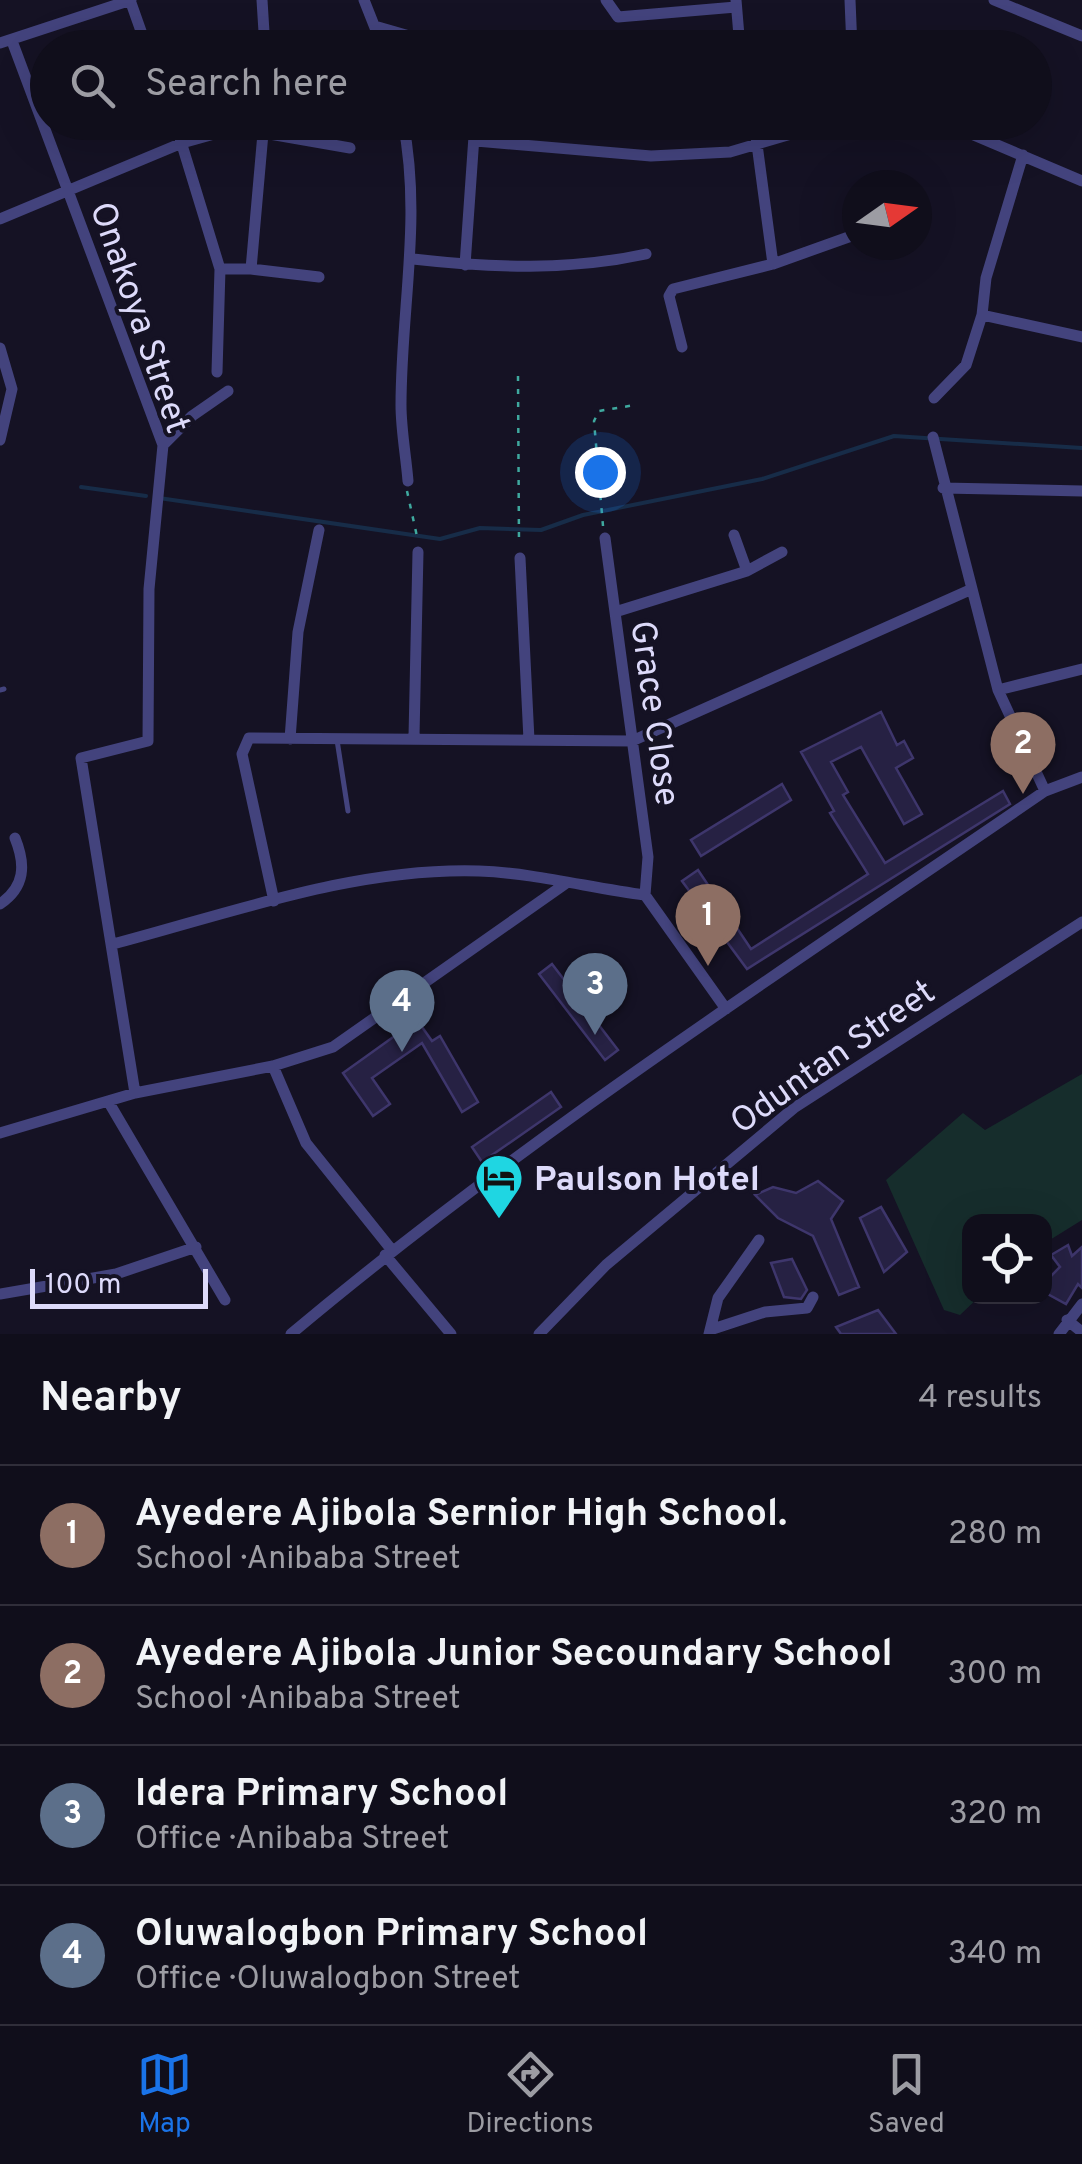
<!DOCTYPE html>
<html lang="en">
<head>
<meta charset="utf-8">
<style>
	body { margin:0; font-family:Overpass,sans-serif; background:#1e1c28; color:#f1f3f6 }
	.controls { position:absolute; right:30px; bottom:30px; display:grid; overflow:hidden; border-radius:20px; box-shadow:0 10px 40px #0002 }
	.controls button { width:90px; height:90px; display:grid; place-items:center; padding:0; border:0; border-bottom:2px solid #302e3a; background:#100e1b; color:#f1f3f6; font:50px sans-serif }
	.compass { position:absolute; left:842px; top:170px; width:90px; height:90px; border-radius:50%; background:#100e1b; box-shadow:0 10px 40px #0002; rotate:76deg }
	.scale { position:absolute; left:30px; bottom:25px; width:178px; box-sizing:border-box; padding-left:10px; border:5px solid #dddafa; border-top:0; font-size:28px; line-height:35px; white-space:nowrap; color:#dddafa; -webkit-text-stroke:8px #151224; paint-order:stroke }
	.you { position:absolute; left:600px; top:472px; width:35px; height:35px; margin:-25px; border:8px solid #fff; border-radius:50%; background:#1a73e8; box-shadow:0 0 0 15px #1a73e833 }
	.badge { display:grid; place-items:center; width:65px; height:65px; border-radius:50%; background:#1a73e8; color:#fff; font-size:32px; font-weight:700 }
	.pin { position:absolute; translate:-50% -82px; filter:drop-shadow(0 2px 5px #0008) }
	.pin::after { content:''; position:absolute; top:52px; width:35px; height:30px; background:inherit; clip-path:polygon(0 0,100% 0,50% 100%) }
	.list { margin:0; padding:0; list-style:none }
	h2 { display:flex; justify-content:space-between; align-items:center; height:130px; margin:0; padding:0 40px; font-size:42px }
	h2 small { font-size:32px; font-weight:400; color:#9c9ca3 }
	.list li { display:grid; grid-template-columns:65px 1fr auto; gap:30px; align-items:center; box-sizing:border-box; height:140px; padding:0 40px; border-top:2px solid #302e3a }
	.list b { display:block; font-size:38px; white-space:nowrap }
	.list p { margin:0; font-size:32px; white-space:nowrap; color:#9c9ca3 }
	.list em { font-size:32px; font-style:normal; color:#9c9ca3 }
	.icon { flex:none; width:55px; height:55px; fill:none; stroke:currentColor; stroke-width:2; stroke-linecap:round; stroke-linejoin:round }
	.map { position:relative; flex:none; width:1082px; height:1334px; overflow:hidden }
	.search { position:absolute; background:#100e1b; box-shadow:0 10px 40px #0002; left:30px; right:30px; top:30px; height:110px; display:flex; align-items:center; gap:25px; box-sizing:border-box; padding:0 35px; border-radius:55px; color:#9c9ca3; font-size:38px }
	.sheet { height:690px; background:#100e1b }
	nav { display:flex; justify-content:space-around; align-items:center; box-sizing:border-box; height:140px; border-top:2px solid #302e3a; background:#100e1b; font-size:28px; color:#9c9ca3 }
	nav a { display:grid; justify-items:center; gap:5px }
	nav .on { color:#1a73e8 }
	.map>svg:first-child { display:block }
	.green { fill:#162d2c }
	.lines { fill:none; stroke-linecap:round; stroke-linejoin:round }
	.stream { stroke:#172c48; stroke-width:4 }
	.building { fill:#262143; stroke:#3e366c; stroke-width:2.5 }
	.path { stroke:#3fa99f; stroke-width:2.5; stroke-dasharray:5 8; stroke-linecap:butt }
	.service { stroke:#43437d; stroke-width:5 }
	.minor { stroke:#43437d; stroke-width:11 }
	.labels { text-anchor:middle; stroke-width:8; stroke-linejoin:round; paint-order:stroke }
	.street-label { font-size:35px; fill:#dddafa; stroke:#151224 }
	.poi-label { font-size:35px; font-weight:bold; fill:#dddafa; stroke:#151224; text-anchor:start }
</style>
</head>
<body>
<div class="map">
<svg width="1082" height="1334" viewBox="0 0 1082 1334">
	<rect width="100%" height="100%" fill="#151224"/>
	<!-- green -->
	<path class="green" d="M1082 1074V1220L1045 1243 1044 1222H970V1296L979 1297 960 1315 944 1310 886 1180 963 1113 985 1130Z"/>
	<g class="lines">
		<!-- stream -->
		<path class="stream" d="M81 487 146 496
			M159 498 440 539 480 528 541 530 583 515 762 479 894 436 1082 448"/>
	</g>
	<!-- building -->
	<path class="building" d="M881 712 897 745 904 741 913 758 896 768 922 814 904 824 861 747 831 762 848 792 843 795 885 863 1003 791 1010 804 747 969 682 881 698 870 751 949 868 874 830 813 834 811 801 752Z
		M782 784 791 800 701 856 691 840Z
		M552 964 618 1050 605 1060 539 974Z
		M417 1020 432 1041 440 1036 478 1102 462 1112 422 1043 372 1078 390 1104 373 1116 343 1073Z
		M551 1092 561 1107 482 1162 472 1147Z
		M818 1181 843 1201 831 1219 859 1287 839 1295 813 1236 778 1218 755 1195 773 1187 796 1193Z
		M881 1207 907 1252 884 1272 860 1218Z
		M1068 1245 1072 1256 1082 1247V1288L1078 1284 1066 1304 1044 1292V1283L1060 1267 1051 1255Z
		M792 1259 807 1290 801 1299 784 1297 771 1263Z
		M878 1310 896 1334H841L836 1327Z"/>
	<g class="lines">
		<!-- path -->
		<path class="path" d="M518 376 519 545
			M407 491 418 541
			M603 526 594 421 599 411 635 405"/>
		<!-- service -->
		<path class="service" d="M0 690 4 689
			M337 740 348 811"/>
		<!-- minor -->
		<path class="minor" d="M130 0 147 48
			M262 0 265 48
			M364 0 383 48
			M606 0 618 17 736 7
			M736 0 740 48
			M850 0 852 48
			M994 0 1082 36
			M378 27 451 48
			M12 41 163 445 149 589 148 741 81 758 135 1093
			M0 43 131 0
			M175 122 220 269 217 372
			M403 122C422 218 401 309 401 405 401 430 406 456 408 481
			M754 122 773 264 857 234
			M943 122 1082 181
			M264 133 350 148
			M476 141 651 156 730 152 832 122
			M1023 155 986 278 982 315 1082 337
			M0 219 182 143 257 122
			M413 259C493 268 568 271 646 254
			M465 265 475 122
			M220 269H251L264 122
			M251 269 319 277
			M682 347 669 296 673 289 773 264
			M0 348 12 389 0 440
			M934 398 966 365 982 315
			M933 437 998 690 1045 791
			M163 445 192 416 228 391
			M943 488 1082 491
			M605 538 648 857 645 895
			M520 558 529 740
			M747 571 782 552
			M615 612 747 571 734 535
			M998 690 1082 669
			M414 736 418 552
			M290 739 298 632 319 530
			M274 901 242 754 249 738 632 741 972 589
			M0 904C25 887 26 865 15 838
			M113 944C231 913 356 867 479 871 534 873 591 888 645 895L726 1009
			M273 1066 306 1143 391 1249
			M108 1101 225 1300
			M0 1133 135 1093 273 1066 333 1047 565 884
			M385 1255 451 1334
			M0 1294 116 1274 196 1247
			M1067 1320 1082 1332
			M713 1329 765 1312 807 1308 813 1297
			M291 1334C528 1135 790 966 1045 791L1082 777
			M539 1334 606 1265 794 1108 1082 922
			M709 1334 718 1298 759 1240
			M1059 1334 1082 1304"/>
	</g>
	<!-- icons -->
	<defs>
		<g id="hotel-pin" transform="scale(2.5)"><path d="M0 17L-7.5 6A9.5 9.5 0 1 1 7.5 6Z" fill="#1fd6e2" stroke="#151224"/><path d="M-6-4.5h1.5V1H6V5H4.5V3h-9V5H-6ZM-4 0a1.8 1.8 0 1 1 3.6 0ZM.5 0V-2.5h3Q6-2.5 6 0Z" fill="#111"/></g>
	</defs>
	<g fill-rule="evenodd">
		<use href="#hotel-pin" x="499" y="1178"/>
	</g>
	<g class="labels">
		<!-- street labels -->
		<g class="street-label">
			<text transform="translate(141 317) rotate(71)" y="12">Onakoya Street</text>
			<text transform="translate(656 713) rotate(82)" y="12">Grace Close</text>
			<text transform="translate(832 1056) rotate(-35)" y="12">Oduntan Street</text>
		</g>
		<!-- poi labels -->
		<g class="poi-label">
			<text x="534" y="1190">Paulson Hotel</text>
		</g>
	</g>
</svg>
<div class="controls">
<button><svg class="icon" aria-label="locate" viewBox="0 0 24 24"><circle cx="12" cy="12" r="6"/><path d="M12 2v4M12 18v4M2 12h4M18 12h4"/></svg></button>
</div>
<svg class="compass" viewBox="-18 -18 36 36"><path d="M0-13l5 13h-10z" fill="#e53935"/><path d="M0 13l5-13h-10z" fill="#9c9ca3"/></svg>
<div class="scale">100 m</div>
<div class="you"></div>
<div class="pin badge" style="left:708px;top:966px;background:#8d6e63">1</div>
<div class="pin badge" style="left:1023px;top:794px;background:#8d6e63">2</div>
<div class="pin badge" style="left:595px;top:1035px;background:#5c6f8a">3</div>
<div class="pin badge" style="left:402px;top:1052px;background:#5c6f8a">4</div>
<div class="search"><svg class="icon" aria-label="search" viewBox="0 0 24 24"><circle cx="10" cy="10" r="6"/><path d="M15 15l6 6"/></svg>Search here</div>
</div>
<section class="sheet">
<h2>Nearby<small>4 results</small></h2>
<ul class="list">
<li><span class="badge" style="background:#8d6e63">1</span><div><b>Ayedere Ajibola Sernior High School.</b><p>School · Anibaba Street</p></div><em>280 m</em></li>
<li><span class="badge" style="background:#8d6e63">2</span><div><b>Ayedere Ajibola Junior Secoundary School</b><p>School · Anibaba Street</p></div><em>300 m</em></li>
<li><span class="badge" style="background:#5c6f8a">3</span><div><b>Idera Primary School</b><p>Office · Anibaba Street</p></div><em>320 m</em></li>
<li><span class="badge" style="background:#5c6f8a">4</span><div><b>Oluwalogbon Primary School</b><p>Office · Oluwalogbon Street</p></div><em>340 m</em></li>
</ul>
</section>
<nav>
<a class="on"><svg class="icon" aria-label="map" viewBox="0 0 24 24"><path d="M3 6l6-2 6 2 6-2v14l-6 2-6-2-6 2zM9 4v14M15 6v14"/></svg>Map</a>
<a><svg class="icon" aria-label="directions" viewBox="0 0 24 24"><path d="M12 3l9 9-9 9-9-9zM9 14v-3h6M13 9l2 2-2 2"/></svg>Directions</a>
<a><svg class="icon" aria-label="saved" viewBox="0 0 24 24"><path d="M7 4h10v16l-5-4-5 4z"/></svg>Saved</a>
</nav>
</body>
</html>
